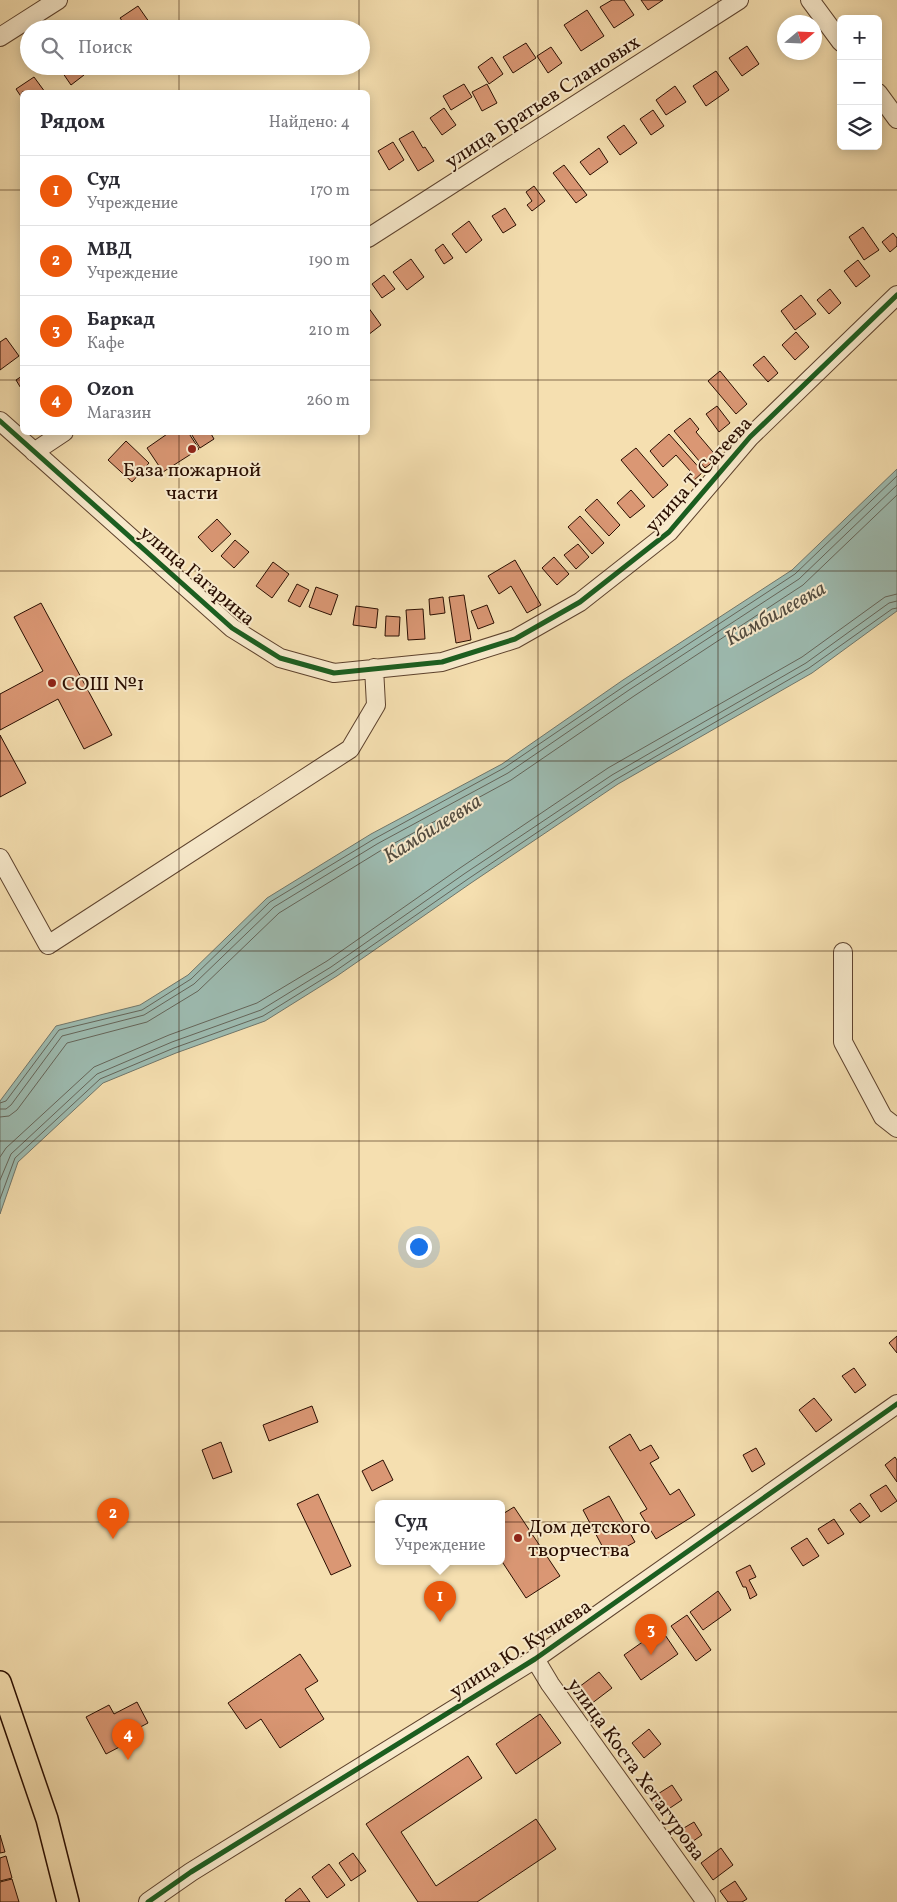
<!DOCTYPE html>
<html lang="ru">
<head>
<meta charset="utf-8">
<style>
	body { margin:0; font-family:Vollkorn,serif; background:#f2f2f3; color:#2b2b33 }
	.controls { position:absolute; right:15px; top:15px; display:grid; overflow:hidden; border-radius:8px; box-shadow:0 2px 12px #0003 }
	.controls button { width:45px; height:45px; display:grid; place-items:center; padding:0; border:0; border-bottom:1px solid #e1e1e2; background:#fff; color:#2b2b33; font:25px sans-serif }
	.compass { position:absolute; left:777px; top:15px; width:45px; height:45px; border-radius:50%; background:#fff; box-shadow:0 2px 12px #0003; rotate:71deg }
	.you { position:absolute; left:418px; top:1246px; width:18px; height:18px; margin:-12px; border:4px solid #fff; border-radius:50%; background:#1a73e8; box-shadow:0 0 0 8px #1a73e833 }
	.badge { display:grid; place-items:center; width:32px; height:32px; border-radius:50%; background:#ea580c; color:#fff; font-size:16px; font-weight:700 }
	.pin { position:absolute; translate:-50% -41px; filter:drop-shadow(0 1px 2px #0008) }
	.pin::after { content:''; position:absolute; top:26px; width:18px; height:15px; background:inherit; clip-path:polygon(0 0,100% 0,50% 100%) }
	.popup { position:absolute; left:375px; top:1500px; width:130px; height:65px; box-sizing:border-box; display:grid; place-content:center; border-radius:8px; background:#fff; filter:drop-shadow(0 1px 4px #0005); font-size:16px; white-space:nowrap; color:#7c7c81 }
	.popup b { font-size:19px; color:#2b2b33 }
	.popup::after { content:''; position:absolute; left:50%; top:100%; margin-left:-10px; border:10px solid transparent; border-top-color:#fff }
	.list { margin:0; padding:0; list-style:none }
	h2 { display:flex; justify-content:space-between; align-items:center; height:65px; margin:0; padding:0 20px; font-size:21px }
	h2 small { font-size:16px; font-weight:400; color:#7c7c81 }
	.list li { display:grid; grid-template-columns:32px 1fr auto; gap:15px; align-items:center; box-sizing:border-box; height:70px; padding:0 20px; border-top:1px solid #e1e1e2 }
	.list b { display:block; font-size:19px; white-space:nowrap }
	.list p { margin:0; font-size:16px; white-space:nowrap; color:#7c7c81 }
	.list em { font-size:16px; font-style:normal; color:#7c7c81 }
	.icon { flex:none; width:28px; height:28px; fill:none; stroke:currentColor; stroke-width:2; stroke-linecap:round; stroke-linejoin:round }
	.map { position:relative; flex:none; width:897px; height:1902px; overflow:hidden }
	.search { position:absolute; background:#fff; box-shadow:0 2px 12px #0003; left:20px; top:20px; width:350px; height:55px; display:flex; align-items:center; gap:12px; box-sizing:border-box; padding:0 18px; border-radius:28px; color:#7c7c81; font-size:19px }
	.panel { position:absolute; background:#fff; box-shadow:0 2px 12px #0003; left:20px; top:90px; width:350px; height:345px; border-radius:8px }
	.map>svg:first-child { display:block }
	.water { fill:#9dbcb2; stroke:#6f766b }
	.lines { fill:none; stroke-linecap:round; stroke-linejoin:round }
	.shore { stroke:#64655a; stroke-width:1 }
	.building { fill:#da9774; stroke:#2a0e01 }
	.minor-casing { stroke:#5d422d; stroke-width:20 }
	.major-casing { stroke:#2a0e01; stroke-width:24 }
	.minor { stroke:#f8eacc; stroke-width:18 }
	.major { stroke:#f5dfb0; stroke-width:21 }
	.cycleway-casing { stroke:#f8eacc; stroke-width:8 }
	.cycleway { stroke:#1b5e20; stroke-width:5 }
	.grid { fill:none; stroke:#2a0e01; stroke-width:1; stroke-opacity:0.55 }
	.poi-dot { fill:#8f2418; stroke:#f8eacc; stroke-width:2 }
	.labels { text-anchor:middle; stroke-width:4; stroke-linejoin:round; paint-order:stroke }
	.street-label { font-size:20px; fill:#2a0e01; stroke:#f8eacc }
	.poi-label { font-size:20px; fill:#2a0e01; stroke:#f8eacc; text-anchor:start }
	.water-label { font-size:21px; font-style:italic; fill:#524b3f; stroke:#f8eacc }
</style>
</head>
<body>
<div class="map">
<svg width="897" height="1902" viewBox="0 0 897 1902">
	<rect width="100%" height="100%" fill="#f5dfb0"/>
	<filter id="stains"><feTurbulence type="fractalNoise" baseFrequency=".004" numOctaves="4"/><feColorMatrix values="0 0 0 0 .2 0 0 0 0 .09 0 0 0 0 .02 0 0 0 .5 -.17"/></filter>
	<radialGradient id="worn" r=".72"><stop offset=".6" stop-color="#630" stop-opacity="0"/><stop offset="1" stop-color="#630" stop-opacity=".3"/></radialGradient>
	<!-- water -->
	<path class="water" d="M897 469V611L812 673 618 784 471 883 337 976 265 1021 176 1053 103 1083 18 1162 0 1214V1101L56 1026 140 1005 188 975 267 898 371 834 502 764 623 680 792 570Z"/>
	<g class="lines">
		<!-- shore -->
		<path class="shore" d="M0 1103 6 1101 59 1030 142 1010 191 979 270 902 374 839 504 768 626 685 795 574 897 476
			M0 1109H6L11 1105 62 1036 144 1015 194 984 274 907 377 844 508 773 629 690 799 579 897 485
			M0 1117 9 1116 17 1110 67 1043 147 1022 198 991 279 913 380 851 511 780 634 696 803 585 897 495
			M0 1157 6 1148 94 1067 169 1035 257 1003 327 961 460 868 608 768 802 657 885 597 897 594
			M0 1180 11 1154 97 1074 172 1042 261 1010 331 967 464 874 612 775 806 663 889 603 897 601
			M0 1199 15 1158 100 1079 174 1048 263 1016 334 972 468 879 615 780 809 668 892 609 897 608"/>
	</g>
	<!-- building -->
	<path class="building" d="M612 0H624L634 15 614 28 600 7Z
		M641 0H663L648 10Z
		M138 6 154 29H128L120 18Z
		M587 10 604 36 581 51 564 25Z
		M191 21 196 29H179Z
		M526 43 536 58 513 73 503 57Z
		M747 46 759 64 742 76 729 58Z
		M551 47 562 63 548 73 537 56Z
		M492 57 503 74 489 84 478 67Z
		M58 66H77L84 75 71 85Z
		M716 71 729 90 706 106 693 86Z
		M34 77 45 92H22V98L16 89Z
		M464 84 472 97 451 110 443 96Z
		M487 84 497 103 482 111 472 92Z
		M675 86 686 102 666 115 656 100Z
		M444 108 456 125 442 135 430 118Z
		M653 110 664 126 651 135 640 119Z
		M624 125 637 143 620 155 607 137Z
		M413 131 423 148 425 147 434 161 418 171 399 139Z
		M393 142 404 160 389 170 378 151Z
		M599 148 608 162 590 175 580 162Z
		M564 165 587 195 576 203 553 173Z
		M534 186 545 201 532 211 527 205 532 201 526 192Z
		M505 208 516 225 503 233 492 216Z
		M469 221 482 240 466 253 452 234Z
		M863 227 879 250 864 260 849 237Z
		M893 233 897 238V246L890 252 882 242Z
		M443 244 453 258 444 264 435 250Z
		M411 259 424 277 407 290 393 272Z
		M858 260 870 276 856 287 844 271Z
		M384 275 395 289 382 298 372 284Z
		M830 289 841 303 829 314 817 300Z
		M801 295 816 314 795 330 781 311Z
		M368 307 381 325 368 335Z
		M796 332 809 347 795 360 782 345Z
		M6 338 19 356 0 370V342Z
		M764 356 778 373 768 382 753 365Z
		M720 371 747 404 736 414 708 381Z
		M22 376V390L16 380Z
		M717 406 730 423 719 432 706 414Z
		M690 418 699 429 696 432 718 458 705 468 674 431Z
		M170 432H188L199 449 163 472 147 448Z
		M190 432H210L214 439 200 448Z
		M669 434 703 472 692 482 686 475 690 471 676 455 663 467 650 451Z
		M126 441 149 463 132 482 108 460Z
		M636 448 668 485 653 498 621 460Z
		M631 490 645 506 630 518 617 503Z
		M597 499 620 525 609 536 585 510Z
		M580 516 604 543 592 554 568 527Z
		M217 519 231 534 212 552 198 537Z
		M235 540 249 552 234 568 221 556Z
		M578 544 589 557 576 569 564 555Z
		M554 557 569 574 557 585 542 568Z
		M515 560 541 605 527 613 511 586 499 594 488 576Z
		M273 562 289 574 272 598 256 586Z
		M297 584 309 590 300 607 288 601Z
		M316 587 338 595 331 615 309 607Z
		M464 595 471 640 456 643 449 597Z
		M443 597 445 613 430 615 429 599Z
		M41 603 112 735 84 749 58 699 0 730V694L43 671 14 617Z
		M487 605 494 623 478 629 471 611Z
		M356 606 378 609 376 628 353 625Z
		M423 609 425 639 408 640 406 610Z
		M386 616 400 617 399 636H385Z
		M0 735 26 783 0 797Z
		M897 1336V1353L889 1343Z
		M854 1368 866 1385 855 1393 842 1376Z
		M814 1398 832 1420 816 1432 799 1410Z
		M312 1406 318 1422 269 1441 263 1425Z
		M630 1434 640 1451 651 1445 659 1458 650 1463 670 1495 679 1489 695 1515 656 1539 640 1513 647 1509 609 1447Z
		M221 1442 232 1472 213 1479 202 1450Z
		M756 1448 765 1464 752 1472 743 1455Z
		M895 1457 897 1460V1482L885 1465Z
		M383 1460 393 1480 372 1491 362 1471Z
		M886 1485 897 1501 881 1512 870 1495Z
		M318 1494 351 1566 331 1575 297 1504Z
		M609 1496 635 1542 608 1557 583 1510Z
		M860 1503 870 1516 860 1523 850 1510Z
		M514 1507 560 1576 526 1598 501 1560V1515Z
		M834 1519 844 1534 828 1544 818 1529Z
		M807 1538 819 1556 803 1566 791 1548Z
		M750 1565 756 1577 749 1580 757 1595 750 1599 746 1587H743L736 1572Z
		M718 1591 731 1610 703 1630 690 1612Z
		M687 1615 711 1650 696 1661 671 1626Z
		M661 1629 678 1654 641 1680 624 1655Z
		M300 1654 318 1681 305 1689 324 1719 280 1748 261 1719 246 1729 228 1703Z
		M599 1672 612 1688 591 1704 579 1687Z
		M137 1702 148 1723 125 1735 129 1742 106 1754 86 1717 109 1705 114 1714Z
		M540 1714 561 1743 516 1774 496 1744Z
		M649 1729 661 1744 644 1758 632 1743Z
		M468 1756 482 1778 401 1832 436 1886 536 1819 556 1849 477 1902H418L366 1824Z
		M672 1785 682 1800 661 1814 650 1799Z
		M694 1822 702 1835 686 1846 677 1832Z
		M0 1835 5 1852 0 1853Z
		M721 1848 733 1865 713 1880 701 1863Z
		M353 1853 366 1871 351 1881 339 1863Z
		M6 1856 12 1878 0 1881V1858Z
		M329 1864 345 1885 327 1898 312 1877Z
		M12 1879 19 1902H0V1882Z
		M735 1881 747 1899 742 1902H728L720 1891Z
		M300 1888 310 1902H286L285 1900Z"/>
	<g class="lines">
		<!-- minor casing -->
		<g class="minor-casing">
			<path id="minor" d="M810 0 841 42
				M0 37 58 0
				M878 93 897 119
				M368 238 739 0
				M0 421 232 628 280 658 334 673 442 662 515 639 580 602 669 532 750 437 897 295
				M34 452 64 432
				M0 858 48 945 350 749 376 705 374 668
				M843 952V1042L883 1117 897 1128
				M535 1659 550 1684 706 1902
				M148 1902 191 1872 535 1659 897 1404"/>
		</g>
		<!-- major casing -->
		<g class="major-casing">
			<path id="major" d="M0 1682 47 1819 68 1902"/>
		</g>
		<!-- minor -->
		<use href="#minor" class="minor"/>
		<!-- major -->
		<use href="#major" class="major"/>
		<!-- cycleway casing -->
		<g class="cycleway-casing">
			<path id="cycleway" d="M0 421 232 628 280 658 334 673 442 662 515 639 580 602 669 532 750 437 897 295
				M148 1902 191 1872 535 1659 897 1404"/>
		</g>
		<!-- cycleway -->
		<use href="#cycleway" class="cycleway"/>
	</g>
	<!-- grid -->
	<path class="grid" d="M179 0V29M359 0V29M538 0V1902M718 0V1902M179 66V92M359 66V92M0 190H22M368 190H897M0 380H22M368 380H897M179 432V1902M359 432V1902M0 571H897M0 761H897M0 951H897M0 1141H897M0 1331H897M0 1522H897M0 1712H897"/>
	<!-- markers -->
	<g class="poi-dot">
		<circle cx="192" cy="449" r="5"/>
		<circle cx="52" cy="683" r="5"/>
		<circle cx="518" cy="1538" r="5"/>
	</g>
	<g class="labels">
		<!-- street labels -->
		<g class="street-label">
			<text transform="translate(542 101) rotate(-33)" y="7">улица Братьев Слановых</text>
			<text transform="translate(698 474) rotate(-48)" y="7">улица Т. Сагеева</text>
			<text transform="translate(198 575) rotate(40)" y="7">улица Гагарина</text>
			<text transform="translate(520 1648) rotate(-33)" y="7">улица Ю. Кучиева</text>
			<text transform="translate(637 1769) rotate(54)" y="7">улица Коста Хетагурова</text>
		</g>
		<!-- poi labels -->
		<g class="poi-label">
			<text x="192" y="476" text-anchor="middle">База пожарной<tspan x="192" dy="23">части</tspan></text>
			<text x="62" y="690">СОШ №1</text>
			<text x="528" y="1533">Дом детского<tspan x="528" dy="23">творчества</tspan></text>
		</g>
		<!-- water labels -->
		<g class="water-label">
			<text transform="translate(775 613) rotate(-29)" y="7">Камбилеевка</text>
			<text transform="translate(432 828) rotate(-32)" y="7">Камбилеевка</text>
		</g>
	</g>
	<rect width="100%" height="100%" filter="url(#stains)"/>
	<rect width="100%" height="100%" fill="url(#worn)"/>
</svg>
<div class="controls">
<button>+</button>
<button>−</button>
<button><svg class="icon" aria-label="layers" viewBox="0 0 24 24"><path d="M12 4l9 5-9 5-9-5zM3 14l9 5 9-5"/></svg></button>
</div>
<svg class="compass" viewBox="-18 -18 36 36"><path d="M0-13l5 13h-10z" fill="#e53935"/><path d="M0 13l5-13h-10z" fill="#7c7c81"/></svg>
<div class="you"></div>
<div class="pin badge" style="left:440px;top:1622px">1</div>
<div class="popup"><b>Суд</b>Учреждение</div>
<div class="pin badge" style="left:113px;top:1539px">2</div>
<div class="pin badge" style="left:651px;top:1655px">3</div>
<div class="pin badge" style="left:128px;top:1760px">4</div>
<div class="search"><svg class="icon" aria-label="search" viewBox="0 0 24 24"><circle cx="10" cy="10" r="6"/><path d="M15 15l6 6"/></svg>Поиск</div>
<section class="panel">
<h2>Рядом<small>Найдено: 4</small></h2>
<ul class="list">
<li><span class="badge">1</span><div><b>Суд</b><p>Учреждение</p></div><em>170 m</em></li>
<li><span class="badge">2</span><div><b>МВД</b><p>Учреждение</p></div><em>190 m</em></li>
<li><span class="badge">3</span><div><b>Баркад</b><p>Кафе</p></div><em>210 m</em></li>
<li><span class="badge">4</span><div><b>Ozon</b><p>Магазин</p></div><em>260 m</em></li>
</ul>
</section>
</div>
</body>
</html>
